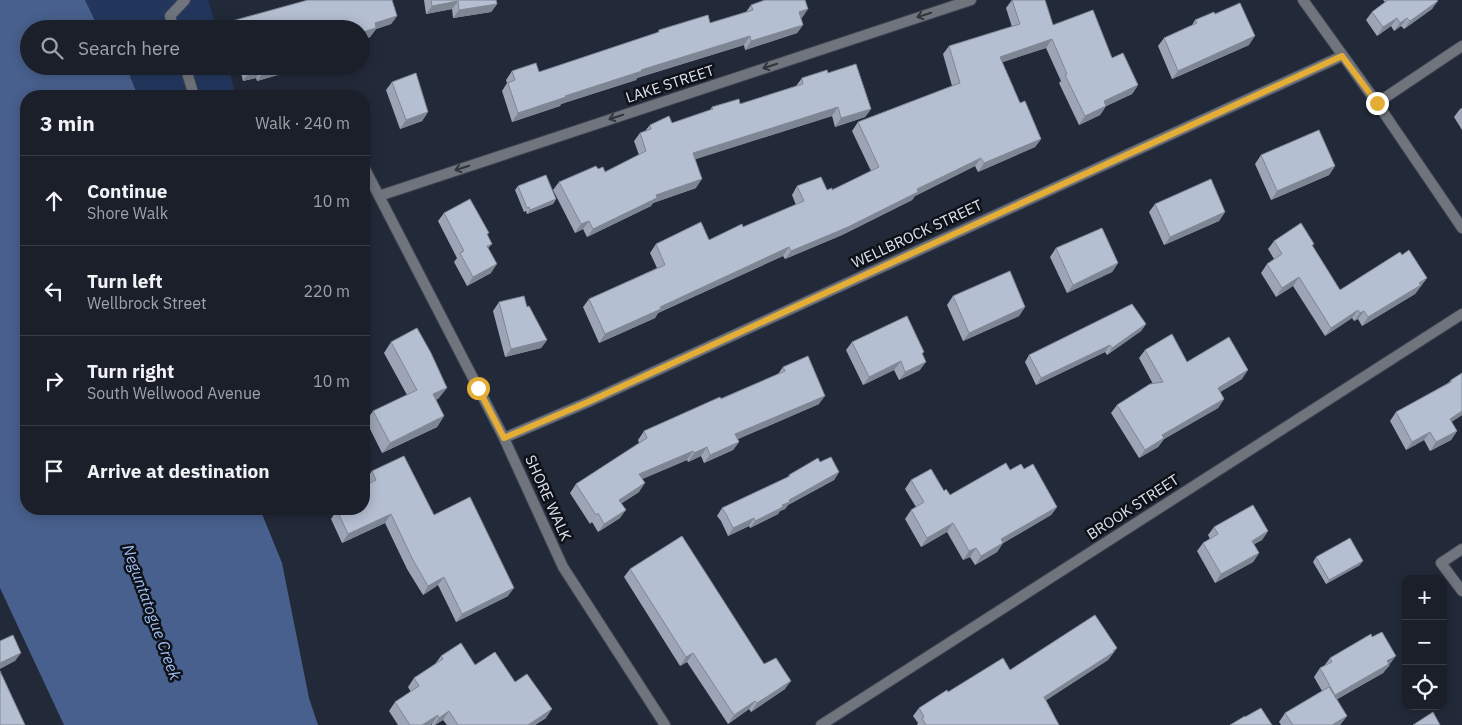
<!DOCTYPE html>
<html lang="en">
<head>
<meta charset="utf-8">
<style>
	body { margin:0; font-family:"IBM Plex Sans",sans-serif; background:#272c36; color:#f1f3f6 }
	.controls { position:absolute; right:15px; bottom:15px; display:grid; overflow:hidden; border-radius:10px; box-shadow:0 2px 12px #0003 }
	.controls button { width:45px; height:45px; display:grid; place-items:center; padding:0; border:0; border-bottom:1px solid #383d47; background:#1a1f2a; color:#f1f3f6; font:25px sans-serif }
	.stop { position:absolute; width:15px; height:15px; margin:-11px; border:4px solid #e4ad35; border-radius:50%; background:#fff }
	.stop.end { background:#e4ad35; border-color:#fff; box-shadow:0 1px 5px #0008 }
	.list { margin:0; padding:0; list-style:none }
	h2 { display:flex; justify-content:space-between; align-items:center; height:65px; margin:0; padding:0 20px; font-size:21px }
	h2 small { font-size:16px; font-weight:400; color:#9fa2a8 }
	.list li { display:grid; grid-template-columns:32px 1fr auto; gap:15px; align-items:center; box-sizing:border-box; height:90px; padding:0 20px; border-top:1px solid #383d47 }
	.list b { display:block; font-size:19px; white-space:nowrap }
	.list p { margin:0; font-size:16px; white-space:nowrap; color:#9fa2a8 }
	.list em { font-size:16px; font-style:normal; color:#9fa2a8 }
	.icon { flex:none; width:28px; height:28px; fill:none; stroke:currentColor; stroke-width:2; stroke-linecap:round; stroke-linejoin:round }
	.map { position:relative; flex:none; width:1462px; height:725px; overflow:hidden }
	.search { position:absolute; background:#1a1f2a; box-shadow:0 2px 12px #0003; left:20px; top:20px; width:350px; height:55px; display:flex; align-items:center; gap:12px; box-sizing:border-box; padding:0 18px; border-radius:28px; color:#9fa2a8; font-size:19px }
	.panel { position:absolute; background:#1a1f2a; box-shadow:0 2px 12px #0003; left:20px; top:90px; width:350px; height:425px; border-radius:20px }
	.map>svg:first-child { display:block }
	.green { fill:#23375e }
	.water { fill:#48608d }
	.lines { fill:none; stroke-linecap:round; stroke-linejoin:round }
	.service-casing { stroke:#404655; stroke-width:12 }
	.minor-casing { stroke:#404655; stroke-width:12 }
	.tertiary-casing { stroke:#404655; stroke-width:12 }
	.service { stroke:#70747c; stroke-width:10 }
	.minor { stroke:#70747c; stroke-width:10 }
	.tertiary { stroke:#70747c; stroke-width:10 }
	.wall { fill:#9ca4b5 }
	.shaded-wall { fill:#7f8693 }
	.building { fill:#b5bfd2; stroke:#7f8693 }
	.oneway { stroke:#30343b }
	.route { stroke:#e4ad35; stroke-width:6 }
	.labels { text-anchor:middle; stroke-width:5; stroke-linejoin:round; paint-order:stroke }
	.street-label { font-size:15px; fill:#dce1eb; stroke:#0e1218 }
	.water-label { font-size:16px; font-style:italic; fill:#a1bff8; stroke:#0e1218 }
</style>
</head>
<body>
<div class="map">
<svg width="1462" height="725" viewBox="0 0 1462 725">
	<rect width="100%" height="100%" fill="#222938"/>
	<!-- green -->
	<path class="green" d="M85 0H208L217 29H99Z
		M126 66H228L236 96H138Z"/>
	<!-- water -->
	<path class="water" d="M0 0H85L99 29H29V66H126L138 96H26V509H260L282 563 309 698 318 725H64L0 588Z"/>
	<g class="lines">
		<!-- service casing -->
		<g class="service-casing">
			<path id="service" d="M174 29 170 16 185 0
				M185 66 194 96
				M1462 549 1441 563 1462 591"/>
		</g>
		<!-- minor casing -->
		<g class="minor-casing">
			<path id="minor" d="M1377 103 1462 46
				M364 167 504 438 563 567 665 725
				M379 196 971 0
				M504 438 588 402 1342 56
				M821 725 1462 314"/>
		</g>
		<!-- tertiary casing -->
		<g class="tertiary-casing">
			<path id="tertiary" d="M1303 0 1377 103 1462 228"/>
		</g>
		<!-- service -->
		<use href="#service" class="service"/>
		<!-- minor -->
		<use href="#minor" class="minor"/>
		<!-- tertiary -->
		<use href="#tertiary" class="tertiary"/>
	</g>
	<!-- wall -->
	<path class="wall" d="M424 0H496L497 4 491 12 453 18 452 9 426 14Z
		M1012 0 1053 25 1112 58 1138 85 1132 94 1106 106 1100 115 1079 125 1059 83 1061 81 1046 48 1002 62 1020 103 1041 139 1035 147 978 172 975 166 915 196 912 200 842 235 785 259 783 256 658 313 655 318 599 343 583 307 589 299 657 268 650 253 656 244 709 240 743 227 796 205 792 195 797 186 827 190H832L871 171 852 131 858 122 952 86 943 54 949 46 1012 27 1006 8Z
		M1383 0H1437L1432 9 1404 29 1401 26 1394 31 1391 26 1377 36 1366 20 1372 12 1385 2Z
		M751 5 802 18H801L803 25 797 33 745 50 744 45 637 78 636 80 561 104 560 106 512 122 502 91 507 83 506 80 512 71 539 72 657 33 659 30 710 23 746 12Z
		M1215 14 1249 45 1172 79 1158 46 1164 38 1192 25 1195 20Z
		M397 16 391 24 376 29 370 37 365 39V40L361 46V29H227L232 21Z
		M237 66H309L257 81 256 78 243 81 241 73 239 74Z
		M828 73 871 109 865 117 835 127 832 116 695 159 696 188 653 203 651 206 587 237 583 229 575 233 553 190 559 182 598 169 605 172 639 155 634 141 640 133 645 131 650 125 672 123 710 110 712 107 740 104 796 86 802 78Z
		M392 82 428 112 422 121 400 129 386 90Z
		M1462 108V130L1454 117 1460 109Z
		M1261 155 1335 166 1329 175 1271 200 1255 164Z
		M518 186 556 199 553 204 527 214 526 211 524 212 515 190Z
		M1155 204 1225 212 1219 221 1164 245 1149 212Z
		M444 213 487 236 492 244 488 248 491 273 467 286 454 262 457 258 438 221Z
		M1274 241 1314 244 1312 246 1340 290 1402 255 1427 278 1415 294 1362 326 1358 319 1354 321 1352 318 1325 336 1293 286 1276 297 1261 273 1267 264 1274 259 1268 249Z
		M1056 248 1118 263 1112 272 1067 293 1050 257Z
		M953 296 1025 307 1019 316 963 341 947 305Z
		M499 302 527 307 547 340 541 348 505 357 493 311Z
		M1146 324 1141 331 1107 355 1105 352 1036 385 1025 362 1029 355Z
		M391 342 439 398 436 400 444 416 437 427 382 453 366 421 373 411 407 395 384 353Z
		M852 342 924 352 922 354 920 370 899 380 894 370 863 385 846 350Z
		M1145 350 1187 362 1242 379 1220 392 1224 399 1218 408 1164 439 1158 447 1139 458 1111 413 1117 405 1153 384 1139 358Z
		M783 367 819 404 738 439 739 442 733 450 704 463 701 456 688 462 687 460 642 479 639 492 622 503 620 518 598 532 592 522 590 524 570 493 576 484 639 443 638 440 644 431 778 374Z
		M1451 380 1462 415 1451 422 1457 431 1451 440 1430 451 1424 440 1406 450 1390 421 1396 412 1448 383Z
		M820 462 839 472 834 480 788 505 785 509 780 511 778 514 750 528 749 526 728 536 721 521 717 516 722 508 787 478 789 475Z
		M1024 469 1057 507 1051 515 1003 543 997 552 975 565 970 557 963 560 947 532 921 547 905 519 911 510 916 507 905 489 911 480 944 491 950 495 1010 470Z
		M372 471 434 515 508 596 456 622 438 585 423 595 407 569 385 523 342 543 331 519 337 510 364 509 368 484 366 479Z
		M1214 527 1268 531 1262 540 1254 544 1259 553 1253 562 1215 583 1197 551 1203 543 1210 539 1208 535Z
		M1316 557 1360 565 1326 584 1313 562Z
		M630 569 764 664 785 689 751 712 749 709 728 724 687 662 680 666 624 577Z
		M1117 648 1108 660 1046 700 1059 725H917L918 723 913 716 919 708 948 692Z
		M441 656 475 665 515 682 546 718 535 725H447L443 720 435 725H432V724L430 725H398L389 711 395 702 411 692 408 687 414 678 435 664Z
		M1330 658 1390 665 1388 667 1383 673 1337 699 1347 716 1340 725H1281L1279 722 1285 713 1322 691 1314 677 1320 668 1324 666Z"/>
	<!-- shaded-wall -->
	<path class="shaded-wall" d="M458 1 452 9 426 14 432 6Z
		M1438 1 1432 9 1404 29 1410 21Z
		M497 4 491 12 453 18 459 10Z
		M808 9 802 18 793 21 799 12Z
		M397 16 391 24 376 29 370 37 361 40 363 32 375 23Z
		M1397 18 1391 26 1377 36 1383 27Z
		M1407 18 1401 26 1394 31 1400 23Z
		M803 25 797 33 745 50 751 41Z
		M750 36 744 45 637 78 636 80 561 104 560 106 512 122 518 113 565 96 641 70Z
		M1255 36 1249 45 1172 79 1178 71Z
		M1052 39 1046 48 994 65 1000 57Z
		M365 40 361 46V41Z
		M244 66H246L241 73 239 74Z
		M284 66H309L257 81 263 72Z
		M262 69 256 78 243 81 249 73Z
		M1138 85 1132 94 1098 110 1104 101Z
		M1106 106 1100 115 1079 125 1085 116Z
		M838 107 832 116 687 162 693 153Z
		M871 109 865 117 835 127 841 118Z
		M428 112 422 121 400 129 406 120Z
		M1041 139 1035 147 978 172 984 163Z
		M981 158 975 166 915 196 912 200 842 235 785 259 791 251Z
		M1335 166 1329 175 1271 200 1277 191Z
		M702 179 696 188 653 203 651 206 587 237 593 229 656 195Z
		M556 199 553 204 527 214 530 210Z
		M1225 212 1219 221 1164 245 1170 237Z
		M589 221 583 229 575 233 581 224Z
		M789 247 783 256 658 313 655 318 599 343 605 334 660 307Z
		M1118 263 1112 272 1067 293 1073 285Z
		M497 264 491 273 467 286 473 277Z
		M1299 277 1293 286 1276 297 1282 288Z
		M1427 278 1415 294 1362 326 1368 317Z
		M1025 307 1019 316 963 341 969 333Z
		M1358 310 1352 318 1325 336 1331 328Z
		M1364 311 1358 319 1354 321 1360 313Z
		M1146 324 1141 331 1107 355 1112 348Z
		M547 340 541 348 505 357 511 349Z
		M1110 345 1105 352 1036 385 1041 378Z
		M901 361 894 370 863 385 869 377Z
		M926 362 920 370 899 380 905 372Z
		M1248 370 1242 379 1212 397 1218 388Z
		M447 388 439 398 426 404 433 394Z
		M825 396 819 404 729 443 735 434Z
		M1224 399 1218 408 1164 439 1158 447 1139 458 1145 450 1162 435Z
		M1462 411V415L1444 427 1450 419Z
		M444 416 437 427 382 453 390 443Z
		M1457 431 1451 440 1430 451 1436 442Z
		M1430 432 1424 440 1406 450 1412 442Z
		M739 442 733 450 704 463 710 455Z
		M707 447 701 456 688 462 694 453Z
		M693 451 687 460 633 483 639 474Z
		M839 472 834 480 788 505 785 509 780 511 778 514 750 528 755 521 782 505 789 500Z
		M645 483 639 492 613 508 619 500Z
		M1057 507 1051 515 995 548 1001 539Z
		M626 510 620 518 598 532 604 524Z
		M391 514 385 523 342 543 348 534Z
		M754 518 749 526 728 536 733 528Z
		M953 523 947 532 921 547 927 538Z
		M1268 531 1262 540 1246 549 1252 541Z
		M1003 543 997 552 975 565 981 556Z
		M976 548 970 557 963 560 969 551Z
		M1259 553 1253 562 1215 583 1221 574Z
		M1363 561 1360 565 1326 584 1329 580Z
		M444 577 438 585 423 595 428 586Z
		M514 588 508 596 456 622 462 614Z
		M1117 648 1108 660 1039 705 1044 697Z
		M21 653 15 661 0 669V663Z
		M693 653 687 662 680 666 686 657Z
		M1396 656 1383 673 1329 704 1335 695Z
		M791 681 785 689 751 712 757 703Z
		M755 701 749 709 728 724 734 715Z
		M552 709 546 718 535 725H528Z
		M449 711 443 720 434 725 439 718Z
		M438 715 432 724 430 725H422Z
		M1347 716 1340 725H1332Z"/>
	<!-- building -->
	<path class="building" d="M308 0H392L397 16 375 23 376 28 363 32 365 40 361 41V29H235L232 21Z
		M431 0H496L497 4 459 10 458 1 432 6Z
		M765 0H805L808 9 799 12 803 25 751 41 750 36 641 70 642 71 565 96 566 97 518 113 508 83 515 80 512 71 536 63 539 72 659 32V30L708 15 710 23 753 10 751 5Z
		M1012 0H1045L1053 25 1093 10 1112 58 1123 53 1138 85 1104 101 1106 106 1085 116 1065 75 1067 74 1052 39 1000 57 1020 103 1025 101 1041 139 984 163 981 158 917 189 918 192 848 227 791 251 789 247 660 307 661 309 605 334 589 299 665 265 656 244 701 222 709 240 742 224 743 227 804 201 797 186 821 177 827 190 832 188V190L879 167 858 122 960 83 949 46 1020 24Z
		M1388 0H1437L1438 1 1410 21 1407 18 1400 23 1397 18 1383 27 1372 12Z
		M1240 3 1255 36 1178 71 1164 38 1197 23 1195 20 1214 12 1215 14Z
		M856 64 871 109 841 118 838 107 693 153 702 179 656 195 657 198 593 229 589 221 581 224 559 182 596 166 598 169 603 167 605 172 646 151 640 133 651 129 650 125 669 116 672 123 713 109 712 107 739 99 740 104 803 84 802 78 827 70 828 73Z
		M248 66H284L263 72 262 69 249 73Z
		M416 73 428 112 406 120 392 82Z
		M1319 130 1335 166 1277 191 1261 155Z
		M546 175 556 199 530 210 529 207 527 208 518 186Z
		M1211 179 1225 212 1170 237 1155 204Z
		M470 199 489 233 487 234 492 244 487 246 497 264 473 277 460 253 464 251 444 213Z
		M1301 223 1314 244 1312 245 1340 290 1400 252 1402 255 1409 250 1427 278 1419 283 1421 285 1368 317 1364 311 1360 313 1358 310 1331 328 1299 277 1282 288 1267 264 1282 254 1274 241Z
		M1102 228 1118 263 1073 285 1056 248Z
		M1010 271 1025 307 969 333 953 296Z
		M524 296 527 307 529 306 547 340 511 349 499 302Z
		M1132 304 1146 324 1112 348 1110 345 1041 378 1029 355Z
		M907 316 924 352 922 353 926 362 905 372 901 361 869 377 852 342Z
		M417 328 431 353 447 388 433 394 444 416 390 443 373 411 417 390 391 342Z
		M1172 334 1187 362 1229 337 1248 370 1218 388 1224 399 1162 435 1164 438 1145 450 1117 405 1150 384 1163 382 1145 350Z
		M808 356 825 396 735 434 739 442 710 455 707 447 694 453 693 451 639 474 645 483 619 500 626 510 604 524 598 513 596 515 576 484 647 438 644 431 720 397 721 399 785 371 783 367Z
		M1462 373V411L1450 419 1457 431 1436 442 1430 432 1412 442 1396 412 1451 382V380Z
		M404 456 434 515 470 497 514 588 462 614 444 577 428 586 413 560 391 514 348 534 337 510 340 509H364V486L376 480 372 471Z
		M831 457 839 472 789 500 790 502 782 505 783 507 755 521 754 518 733 528 726 514 722 508 790 476 789 475 818 458 820 462Z
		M1006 463 1010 470 1021 464 1024 469 1033 464 1057 507 1001 539 1003 543 981 556 976 548 969 551 953 523 927 538 911 510 924 502 911 480 931 469 944 491 946 489 950 495Z
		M1253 505 1268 531 1252 541 1259 553 1221 574 1203 543 1218 534 1214 527Z
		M682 536 764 664 776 658 791 681 757 703 755 701 734 715 693 653 686 657 630 569Z
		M1350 538 1363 561 1329 580 1316 557Z
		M1095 615 1117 648 1113 651 1114 652 1044 697 1059 725H926L922 718 924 717 919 708 947 690 948 692 1003 658 1010 670Z
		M1382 632 1396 656 1387 661 1389 664 1335 695 1320 668 1332 662 1330 658 1371 634 1372 637Z
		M13 635 21 653 0 663V641Z
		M461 643 475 665 495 652 515 682 527 674 552 709 528 725H458L449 711 439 718 438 715 422 725H410L395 702 419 686 414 678 443 659 441 656Z
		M0 671 25 725H0Z
		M1329 687 1347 716 1332 725H1293L1285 713Z
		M1261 708 1272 725H1230L1245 716V717Z
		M1433 712 1440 725H1413Z"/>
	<!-- one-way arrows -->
	<defs><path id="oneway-shaft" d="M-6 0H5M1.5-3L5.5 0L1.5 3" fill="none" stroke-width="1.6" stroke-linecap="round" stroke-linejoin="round" transform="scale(1.25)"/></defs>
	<g class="oneway">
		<use href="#oneway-shaft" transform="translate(924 15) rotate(162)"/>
		<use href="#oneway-shaft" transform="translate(770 66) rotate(162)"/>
		<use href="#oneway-shaft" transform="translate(616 117) rotate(162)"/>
		<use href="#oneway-shaft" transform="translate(462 168) rotate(162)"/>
	</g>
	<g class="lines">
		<!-- route -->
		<path class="route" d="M478 388 504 438 588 402 1342 56 1377 103"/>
	</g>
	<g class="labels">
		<!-- street labels -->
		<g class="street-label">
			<text transform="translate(670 84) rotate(-18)" y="5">LAKE STREET</text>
			<text transform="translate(917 234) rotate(-25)" y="5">WELLBROCK STREET</text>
			<text transform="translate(548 498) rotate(66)" y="5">SHORE WALK</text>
			<text transform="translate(1133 507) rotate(-33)" y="5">BROOK STREET</text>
		</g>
		<!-- water labels -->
		<g class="water-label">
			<text transform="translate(152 612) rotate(70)" y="6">Neguntatogue Creek</text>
		</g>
	</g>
</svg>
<div class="controls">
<button>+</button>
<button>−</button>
<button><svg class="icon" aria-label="locate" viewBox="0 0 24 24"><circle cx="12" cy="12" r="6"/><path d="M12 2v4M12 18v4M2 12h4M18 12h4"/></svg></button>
</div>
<div class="stop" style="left:478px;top:388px"></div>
<div class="stop end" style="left:1377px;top:103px"></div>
<div class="search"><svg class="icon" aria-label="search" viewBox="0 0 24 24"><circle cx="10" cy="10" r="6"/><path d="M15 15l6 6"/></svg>Search here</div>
<section class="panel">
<h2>3 min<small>Walk · 240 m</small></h2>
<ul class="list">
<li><svg class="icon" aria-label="ahead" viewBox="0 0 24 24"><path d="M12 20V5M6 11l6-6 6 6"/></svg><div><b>Continue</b><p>Shore Walk</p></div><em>10 m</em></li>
<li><svg class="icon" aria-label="left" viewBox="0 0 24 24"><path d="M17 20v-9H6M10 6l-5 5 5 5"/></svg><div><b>Turn left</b><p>Wellbrock Street</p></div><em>220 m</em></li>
<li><svg class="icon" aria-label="right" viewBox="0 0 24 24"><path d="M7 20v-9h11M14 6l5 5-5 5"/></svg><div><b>Turn right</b><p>South Wellwood Avenue</p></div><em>10 m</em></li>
<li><svg class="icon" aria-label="arrive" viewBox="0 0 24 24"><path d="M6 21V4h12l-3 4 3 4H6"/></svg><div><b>Arrive at destination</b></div></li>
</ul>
</section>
</div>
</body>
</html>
